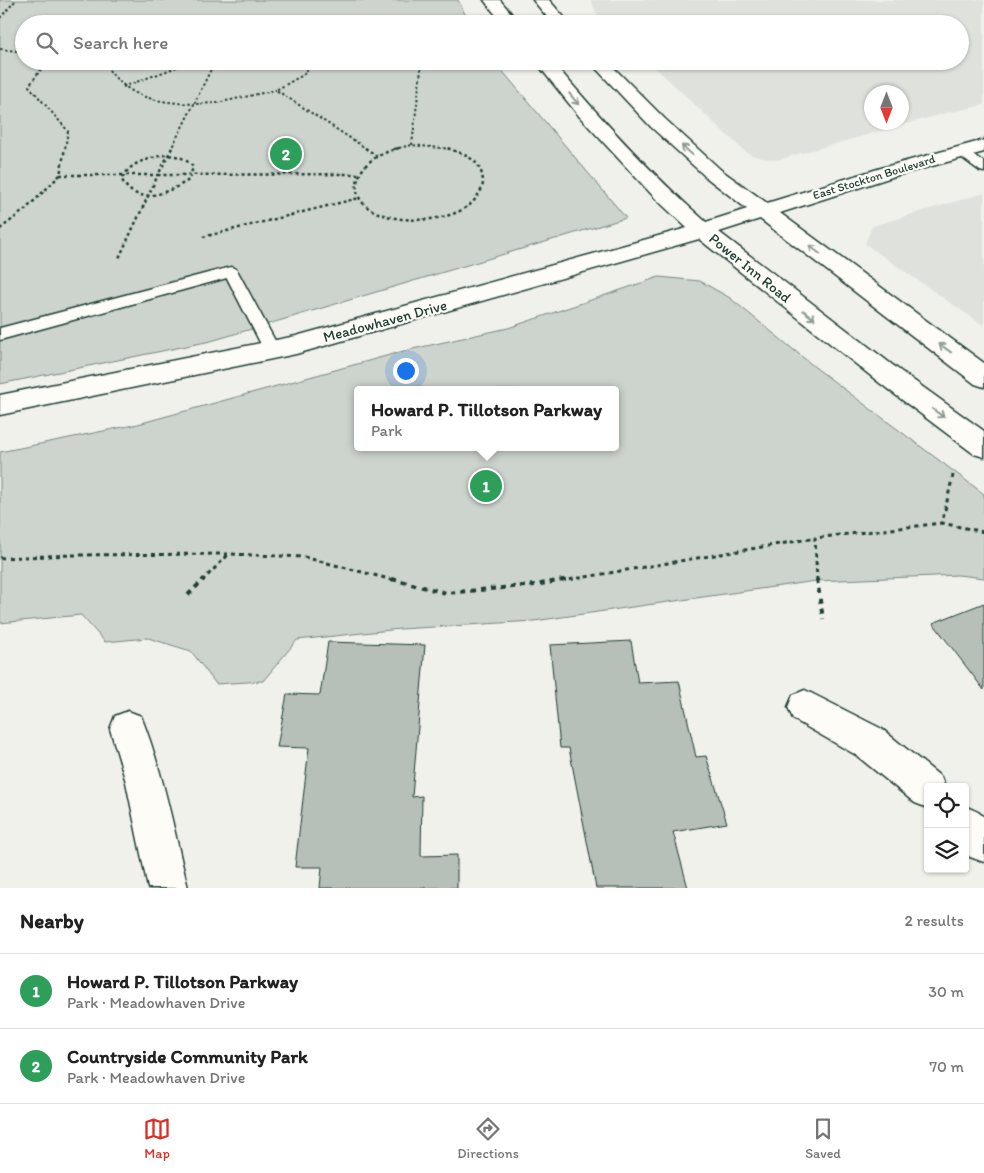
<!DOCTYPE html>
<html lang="en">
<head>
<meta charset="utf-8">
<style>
	body { margin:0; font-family:Itim,sans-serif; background:#f2f2f2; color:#222 }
	.controls { position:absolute; right:15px; bottom:15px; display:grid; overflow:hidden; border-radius:5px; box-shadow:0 1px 4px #0004 }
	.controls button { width:45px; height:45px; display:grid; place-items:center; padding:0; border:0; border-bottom:1px solid #e0e0e0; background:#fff; color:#222; font:25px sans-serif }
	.compass { position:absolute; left:864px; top:85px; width:45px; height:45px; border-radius:50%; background:#fff; box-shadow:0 1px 4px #0004; rotate:180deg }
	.you { position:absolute; left:405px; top:370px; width:18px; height:18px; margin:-12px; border:4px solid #fff; border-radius:50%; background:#1a73e8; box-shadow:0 0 0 8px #1a73e833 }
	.badge { display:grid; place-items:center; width:32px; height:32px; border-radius:50%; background:#d93025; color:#fff; font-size:16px; font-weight:700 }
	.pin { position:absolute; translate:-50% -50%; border:2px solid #fff; box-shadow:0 1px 5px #0006 }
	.popup { position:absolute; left:354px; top:386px; width:265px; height:65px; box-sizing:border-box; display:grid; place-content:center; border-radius:5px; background:#fff; filter:drop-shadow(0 1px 4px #0005); font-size:16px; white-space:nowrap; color:#767676 }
	.popup b { font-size:19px; color:#222 }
	.popup::after { content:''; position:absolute; left:50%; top:100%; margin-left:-10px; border:10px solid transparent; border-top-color:#fff }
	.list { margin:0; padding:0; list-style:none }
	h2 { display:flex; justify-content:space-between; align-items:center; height:65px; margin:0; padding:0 20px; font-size:21px }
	h2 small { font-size:16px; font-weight:400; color:#767676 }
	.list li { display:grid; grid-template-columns:32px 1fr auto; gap:15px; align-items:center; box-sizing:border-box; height:75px; padding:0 20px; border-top:1px solid #e0e0e0 }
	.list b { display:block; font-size:19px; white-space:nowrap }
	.list p { margin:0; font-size:16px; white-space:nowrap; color:#767676 }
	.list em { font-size:16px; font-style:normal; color:#767676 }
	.icon { flex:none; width:28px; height:28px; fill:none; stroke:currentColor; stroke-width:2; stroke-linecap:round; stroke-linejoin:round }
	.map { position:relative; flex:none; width:984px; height:888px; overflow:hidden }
	.search { position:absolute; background:#fff; box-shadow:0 1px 4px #0004; left:15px; right:15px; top:15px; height:55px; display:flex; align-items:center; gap:12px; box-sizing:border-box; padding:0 18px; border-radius:28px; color:#767676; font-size:19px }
	.sheet { height:215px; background:#fff }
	nav { display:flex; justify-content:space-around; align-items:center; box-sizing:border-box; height:70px; border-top:1px solid #e0e0e0; background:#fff; font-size:14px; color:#767676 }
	nav a { display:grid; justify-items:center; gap:2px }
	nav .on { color:#d93025 }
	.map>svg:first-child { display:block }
	.built { fill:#dfe2dc; fill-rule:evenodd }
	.green { fill:#cdd3cd; stroke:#768880; fill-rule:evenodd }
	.building { fill:#b6bfb8; stroke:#1f3d34 }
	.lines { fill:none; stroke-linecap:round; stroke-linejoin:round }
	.lane-casing { stroke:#1f3d34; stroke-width:3 }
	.street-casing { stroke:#1f3d34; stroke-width:3 }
	.secondary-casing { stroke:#1f3d34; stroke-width:3 }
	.path-far3 { stroke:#1f3d34; stroke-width:2; stroke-dasharray:2.5 2.5; stroke-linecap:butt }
	.path-far2 { stroke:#1f3d34; stroke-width:2.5; stroke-dasharray:3 3; stroke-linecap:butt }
	.path-far1 { stroke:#1f3d34; stroke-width:3; stroke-dasharray:4 4; stroke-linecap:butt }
	.path { stroke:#1f3d34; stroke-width:4; stroke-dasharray:5 5; stroke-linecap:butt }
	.lane { fill:#fdfcf7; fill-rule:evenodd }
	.street { fill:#fdfcf7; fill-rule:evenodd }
	.secondary { fill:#fdfcf7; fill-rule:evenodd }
	.oneway { stroke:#8e9c96 }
	.labels { text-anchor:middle; stroke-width:4.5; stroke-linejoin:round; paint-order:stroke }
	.far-street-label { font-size:12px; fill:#1f3d34; stroke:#fdfcf7 }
	.street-label { font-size:15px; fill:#1f3d34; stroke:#fdfcf7 }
</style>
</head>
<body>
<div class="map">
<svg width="984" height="888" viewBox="0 0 984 888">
	<rect width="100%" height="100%" fill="#f0f1eb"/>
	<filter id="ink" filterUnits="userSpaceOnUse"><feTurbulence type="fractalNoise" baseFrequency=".02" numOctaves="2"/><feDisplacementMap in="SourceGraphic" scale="10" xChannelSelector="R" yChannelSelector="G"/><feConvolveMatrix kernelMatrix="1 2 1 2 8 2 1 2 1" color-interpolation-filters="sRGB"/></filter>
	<g filter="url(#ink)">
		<!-- built -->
		<path class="built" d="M591 0H984V105L946 113 777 160 762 158 751 155 742 149 648 61H960V24H609L596 12ZM872 92H902V122H872Z
			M984 193V326L865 244 872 226Z"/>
		<!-- green -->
		<path class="green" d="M0 0H458L470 24H24V61H494L626 218 211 341 0 384Z
			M659 277 700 281 730 298 816 368 984 494V578L958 575 816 581 534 621 400 629 297 640 263 681 216 684 191 651 148 638 105 642 81 615 0 623V452L138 424 408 350 508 328ZM357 390H615V447H357Z"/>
		<!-- building -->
		<path class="building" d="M984 603V690L933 623Z
			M631 641 638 683 679 681 696 757 706 756 727 823 673 832 688 888H596L569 748H560L550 645Z
			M328 642 425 645 412 797 422 796 421 856 457 855V888H320L322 867H295L309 748 277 747 287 694 320 695Z"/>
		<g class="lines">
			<!-- lane casing -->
			<g class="lane-casing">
				<path id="lane" d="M961 147 984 162V172L980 171 957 154 955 151 957 148Z
					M231 267 236 269 238 272 280 350 278 354 272 356 266 354 227 278 0 340V328Z"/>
			</g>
			<!-- street casing -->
			<g class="street-casing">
				<path id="street" d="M805 690 882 729 941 777 945 787H928V808L915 803 856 755 793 719 788 707 793 695Z
					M128 711 141 716C163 771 174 831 188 888H148L126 782 110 729 115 716Z
					M965 806 978 812 984 817V862L970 857 965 852Z"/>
			</g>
			<!-- secondary casing -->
			<g class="secondary-casing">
				<path id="secondary" d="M484 0H500L520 24H503Z
					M533 0H549L570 24H553Z
					M535 61H552C600 118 650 173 706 222L747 209 707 178 651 127 589 61H607L665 119 721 170 767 203 881 168 984 140V152L895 176 780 213 984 363V387L975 384 760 219 719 232 899 370 984 431V457L974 454 881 384 699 239 296 354 0 415V395L296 336 687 228 655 198 579 116Z"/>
			</g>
			<!-- path-far3 -->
			<path class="path-far3" d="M0 18 16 0
				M0 49 24 52
				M47 61 29 86 68 131 65 149
				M108 61 106 66C129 99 156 102 194 104L171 149
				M215 61 194 104 217 103 276 90
				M314 61 303 75 276 90 367 149
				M123 87 193 61
				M412 145 422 61
				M394 149 412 145 450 149"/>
			<!-- path-far2 -->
			<path class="path-far2" d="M172 148 158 175 358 174
				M365 148 377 156
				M399 148C382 153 364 160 358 179 343 227 458 233 478 195 481 191 483 187 483 181 481 159 466 155 447 148
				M163 155C175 155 185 157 193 167L189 180C169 192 136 208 122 180 129 162 146 160 163 155Z
				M60 175H158L119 258
				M0 229 26 209 60 175 65 148
				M203 237 359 198"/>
			<!-- path-far1 -->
			<path class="path-far1" d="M953 475 942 523 984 532
				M0 558 71 555 229 554 304 557 397 581
				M202 581 229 554
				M562 581 815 538
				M817 581 815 538 942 523"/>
			<!-- path -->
			<path class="path" d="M392 579 446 593 535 585 569 579
				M817 579 823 619
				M188 595 204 579"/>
			<!-- lane -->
			<use href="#lane" class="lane"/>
			<!-- street -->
			<use href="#street" class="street"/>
			<!-- secondary -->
			<use href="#secondary" class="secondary"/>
		</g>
		<!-- one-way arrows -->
		<defs><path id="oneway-shaft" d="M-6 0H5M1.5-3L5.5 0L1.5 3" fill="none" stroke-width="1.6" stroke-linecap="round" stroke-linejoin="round" transform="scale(1.25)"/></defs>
		<g class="oneway">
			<use href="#oneway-shaft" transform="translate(574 99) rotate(50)"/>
			<use href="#oneway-shaft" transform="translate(687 150) rotate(-138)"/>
			<use href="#oneway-shaft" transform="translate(815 250) rotate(-143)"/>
			<use href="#oneway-shaft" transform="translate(809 315) rotate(38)"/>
			<use href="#oneway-shaft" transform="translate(945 348) rotate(-144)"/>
			<use href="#oneway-shaft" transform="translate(938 413) rotate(36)"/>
		</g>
	</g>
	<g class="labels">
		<!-- far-street labels -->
		<g class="far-street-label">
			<text transform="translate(874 177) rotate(-17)" y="4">East Stockton Boulevard</text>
		</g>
		<!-- street labels -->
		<g class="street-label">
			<text transform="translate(750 268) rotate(39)" y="5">Power Inn Road</text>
			<text transform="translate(385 321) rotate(-15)" y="5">Meadowhaven Drive</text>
		</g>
	</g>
</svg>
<div class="controls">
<button><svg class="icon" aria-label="locate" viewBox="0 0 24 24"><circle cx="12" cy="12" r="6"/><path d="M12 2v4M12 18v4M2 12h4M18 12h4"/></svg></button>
<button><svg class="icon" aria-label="layers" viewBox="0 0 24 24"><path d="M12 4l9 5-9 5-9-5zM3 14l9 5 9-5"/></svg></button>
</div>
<svg class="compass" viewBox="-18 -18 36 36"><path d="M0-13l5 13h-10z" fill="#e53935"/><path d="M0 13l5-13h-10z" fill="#767676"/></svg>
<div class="you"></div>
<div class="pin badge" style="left:486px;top:486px;background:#2e9e5b">1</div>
<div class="popup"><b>Howard P. Tillotson Parkway</b>Park</div>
<div class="pin badge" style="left:286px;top:154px;background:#2e9e5b">2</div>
<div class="search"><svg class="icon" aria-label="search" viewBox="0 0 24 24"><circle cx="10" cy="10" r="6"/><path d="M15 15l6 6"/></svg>Search here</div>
</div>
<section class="sheet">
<h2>Nearby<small>2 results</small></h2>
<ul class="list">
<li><span class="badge" style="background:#2e9e5b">1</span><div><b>Howard P. Tillotson Parkway</b><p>Park · Meadowhaven Drive</p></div><em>30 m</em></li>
<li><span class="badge" style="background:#2e9e5b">2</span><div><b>Countryside Community Park</b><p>Park · Meadowhaven Drive</p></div><em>70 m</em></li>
</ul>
</section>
<nav>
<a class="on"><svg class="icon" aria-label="map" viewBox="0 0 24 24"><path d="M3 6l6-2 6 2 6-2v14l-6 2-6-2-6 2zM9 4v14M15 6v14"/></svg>Map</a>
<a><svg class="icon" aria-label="directions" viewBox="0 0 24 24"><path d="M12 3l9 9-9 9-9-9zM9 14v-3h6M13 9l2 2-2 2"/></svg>Directions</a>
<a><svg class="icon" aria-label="saved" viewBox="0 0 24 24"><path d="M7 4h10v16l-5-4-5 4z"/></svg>Saved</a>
</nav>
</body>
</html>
